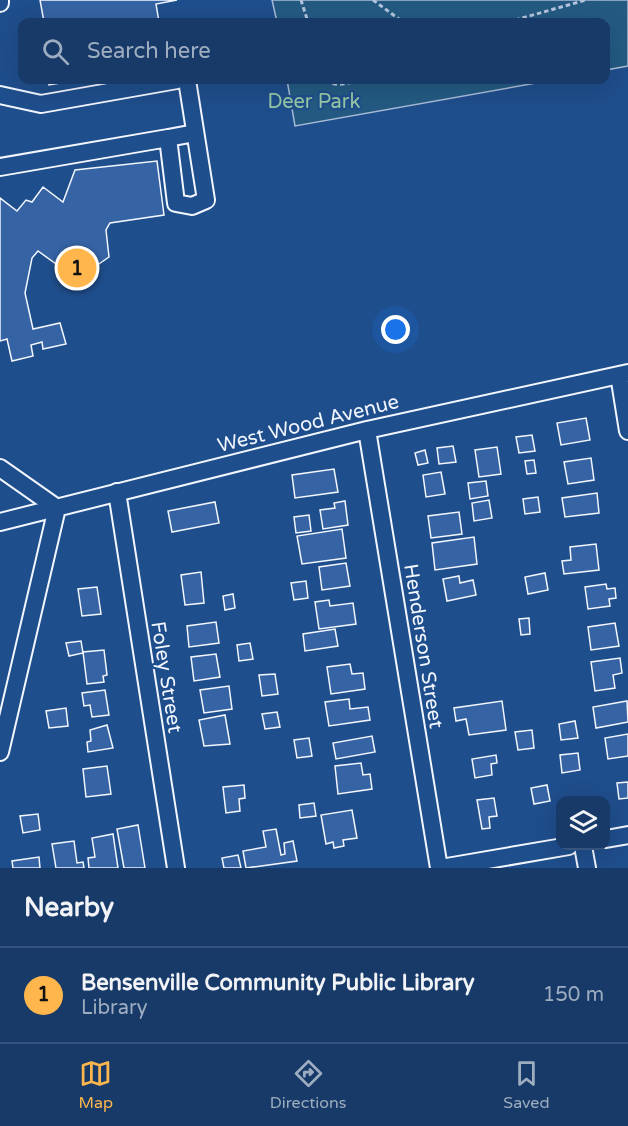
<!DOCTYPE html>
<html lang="en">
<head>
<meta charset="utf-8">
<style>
	body { margin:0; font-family:"Varela Round",sans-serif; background:#20416f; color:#f1f3f6 }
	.controls { position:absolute; right:18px; bottom:18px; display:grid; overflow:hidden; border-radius:12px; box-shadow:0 6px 24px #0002 }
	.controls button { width:54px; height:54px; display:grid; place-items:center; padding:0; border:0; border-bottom:2px solid #36547d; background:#173a69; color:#f1f3f6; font:30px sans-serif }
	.you { position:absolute; left:396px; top:330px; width:21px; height:21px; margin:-15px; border:4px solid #fff; border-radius:50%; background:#1a73e8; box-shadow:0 0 0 9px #1a73e833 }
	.badge { display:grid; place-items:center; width:39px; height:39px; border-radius:50%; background:#ffb74d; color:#111; font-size:20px; font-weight:700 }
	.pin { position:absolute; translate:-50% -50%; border:3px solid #fff; box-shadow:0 2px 6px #0006 }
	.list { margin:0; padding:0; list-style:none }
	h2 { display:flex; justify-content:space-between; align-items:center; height:78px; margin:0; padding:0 24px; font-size:26px }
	h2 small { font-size:20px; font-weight:400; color:#9eadc0 }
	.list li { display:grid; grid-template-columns:39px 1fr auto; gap:18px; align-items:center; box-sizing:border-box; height:96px; padding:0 24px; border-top:2px solid #36547d }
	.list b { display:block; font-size:22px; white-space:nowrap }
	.list p { margin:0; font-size:20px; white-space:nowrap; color:#9eadc0 }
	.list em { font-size:20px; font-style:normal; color:#9eadc0 }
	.icon { flex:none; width:33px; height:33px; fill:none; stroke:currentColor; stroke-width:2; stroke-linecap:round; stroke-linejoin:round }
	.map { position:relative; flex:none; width:628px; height:868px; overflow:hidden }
	.search { position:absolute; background:#173a69; box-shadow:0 6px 24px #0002; left:18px; right:18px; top:18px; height:66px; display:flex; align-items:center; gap:15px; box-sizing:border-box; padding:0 21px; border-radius:12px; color:#9eadc0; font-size:22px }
	.sheet { height:174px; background:#173a69 }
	nav { display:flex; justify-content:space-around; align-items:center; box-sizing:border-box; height:84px; border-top:2px solid #36547d; background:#173a69; font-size:16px; color:#9eadc0 }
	nav a { display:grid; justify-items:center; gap:3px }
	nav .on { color:#ffb74d }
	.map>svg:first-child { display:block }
	.green { fill:#245a82; stroke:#a8bbd7; stroke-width:1.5 }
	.building { fill:#3563a3; stroke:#f2f6ff; stroke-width:1.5 }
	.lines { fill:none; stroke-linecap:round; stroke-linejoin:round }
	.minor-casing { stroke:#f2f6ff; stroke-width:20 }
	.path { stroke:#b3c4dc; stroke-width:3; stroke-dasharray:4.5 3; stroke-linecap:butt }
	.minor { stroke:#1f4e8c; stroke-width:16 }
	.labels { text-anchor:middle; stroke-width:4.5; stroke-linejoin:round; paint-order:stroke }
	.park-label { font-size:20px; fill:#97c8a6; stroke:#1f4e8c }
	.street-label { font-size:20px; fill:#f2f6ff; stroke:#1f4e8c }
</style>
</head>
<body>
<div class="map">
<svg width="628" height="868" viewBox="0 0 628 868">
	<rect width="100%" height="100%" fill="#1f4e8c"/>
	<!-- green -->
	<path class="green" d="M272 0H628V66L606 70V22H277Z
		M287 80H553L295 126Z"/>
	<!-- building -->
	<path class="building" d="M40 0H177L156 4 159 22H44Z
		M48 80H79L49 85Z
		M157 161 164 215 110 223 106 230 109 257 77 279 38 251 32 258 25 293 33 329 60 323 66 344 43 349 42 342 31 345 33 356 12 361 7 339 0 341V198L17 211 26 200 32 202 43 187 63 202 75 170Z
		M586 418 590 440 561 445 557 423Z
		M532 435 535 451 519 453 516 437Z
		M453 446 456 462 439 464 437 448Z
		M497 447 501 474 479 477 475 450Z
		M425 450 428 463 418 465 415 453Z
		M591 458 594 480 568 484 564 462Z
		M534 460 536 473 527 474 525 461Z
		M334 469 338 492 295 498 292 475Z
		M441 472 445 494 426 497 423 475Z
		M486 481 488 496 470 499 468 483Z
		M597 493 599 513 565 517 562 498Z
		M538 497 540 512 525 514 523 499Z
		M489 500 492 518 474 521 472 503Z
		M345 501 348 525 323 529 320 510 335 508 334 503Z
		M215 502 219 523 172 532 168 511Z
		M459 512 462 534 431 538 428 516Z
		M309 515 311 531 296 533 294 517Z
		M342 529 346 558 302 564 297 536Z
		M474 537 477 564 435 570 432 543Z
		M596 544 599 570 564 574 562 561 571 560 570 547Z
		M346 563 350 586 322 590 319 567Z
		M201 572 204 603 185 605 181 575Z
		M545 573 548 590 528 594 525 577Z
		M459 576 460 583 473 580 476 595 447 601 443 579Z
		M306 581 308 598 294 600 291 583Z
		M606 584 607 589 615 588 616 598 609 599 610 606 588 609 585 587Z
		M97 587 101 614 82 616 78 589Z
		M233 594 235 608 225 610 223 596Z
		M329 600 330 606 353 603 356 624 319 629 315 602Z
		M529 618 530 634 521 635 519 619Z
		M216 622 219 643 189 647 187 626Z
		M615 623 619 646 591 650 588 627Z
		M335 629 338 646 305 651 303 634Z
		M81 641 83 653 69 656 66 643Z
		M250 643 253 659 239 661 237 645Z
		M104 650 107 675 103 676 104 682 87 684 83 652Z
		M216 654 220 677 194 681 191 657Z
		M620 658 622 673 613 675 615 688 595 691 591 662Z
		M350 664 352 674 363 673 365 689 331 694 327 667Z
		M275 674 278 694 262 696 259 675Z
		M229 686 232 709 204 713 200 690Z
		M105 690 109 715 92 717 90 705 84 706 82 693Z
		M349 699 350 709 368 707 370 720 329 726 325 702Z
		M502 701 506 730 469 735 466 719 456 721 454 708Z
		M627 701 628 722 596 728 593 707Z
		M66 708 68 726 49 728 46 711Z
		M277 712 280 727 265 729 262 714Z
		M225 715 230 744 204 746 199 720Z
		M575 721 578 738 561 740 559 724Z
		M107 725 113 748 88 752 87 742 91 741 90 730Z
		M532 730 534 748 518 750 515 732Z
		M628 734V756L608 759 605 738Z
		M372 736 375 752 336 759 333 743Z
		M309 738 312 756 297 758 294 740Z
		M578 753 580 770 562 773 560 755Z
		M496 755 497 763 491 764 492 775 475 778 472 759Z
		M361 763 363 775 370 774 372 789 338 794 335 766Z
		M107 766 111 794 86 797 83 769Z
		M628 782V798L619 799 617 783Z
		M244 785 245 798 239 799 240 811 226 813 223 787Z
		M547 785 550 801 534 804 531 788Z
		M494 798 497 816 489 817 490 828 482 829 477 800Z
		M314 803 316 816 300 818 299 805Z
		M352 810 357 838 343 840 344 846 334 848 333 842 326 844 321 815Z
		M38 814 40 830 23 833 20 816Z
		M138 825 145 868H124L117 829Z
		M276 829 281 855 285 854 284 843 293 841 297 861 246 868 243 851 266 847 263 831Z
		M113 834 118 868H89L88 858 95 857 92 838Z
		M74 841 77 863 83 862 84 868H56L52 844Z
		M238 855 241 868H224L222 858Z
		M39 857 40 868H13L12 861Z"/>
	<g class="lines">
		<!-- minor casing -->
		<g class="minor-casing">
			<path id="minor" d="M0 3V0
				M187 80 206 200 192 206 176 203 168 138 195 133
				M0 95 41 104 177 80
				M0 167 168 138
				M619 375 628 431
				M367 430 439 868
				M0 468 57 508 0 752
				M117 492 176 868
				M0 522 367 430 628 373
				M606 839 628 835
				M583 846 587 868
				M441 868 569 846"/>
		</g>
		<!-- path -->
		<path class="path" d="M301 0 308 22
			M373 0 403 22
			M508 22 586 0
			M326 80C336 88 348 83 359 80"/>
		<!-- minor -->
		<use href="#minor" class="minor"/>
	</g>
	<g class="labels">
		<!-- park labels -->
		<g class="park-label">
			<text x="314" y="108">Deer Park</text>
		</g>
		<!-- street labels -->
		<g class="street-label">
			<text transform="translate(308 423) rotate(-14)" y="7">West Wood Avenue</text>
			<text transform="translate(424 646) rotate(81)" y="7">Henderson Street</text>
			<text transform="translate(167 677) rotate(81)" y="7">Foley Street</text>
		</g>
	</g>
</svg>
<div class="controls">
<button><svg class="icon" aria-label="layers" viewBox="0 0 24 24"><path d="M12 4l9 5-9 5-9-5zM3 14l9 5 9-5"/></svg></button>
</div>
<div class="you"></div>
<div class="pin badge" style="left:77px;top:268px">1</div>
<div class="search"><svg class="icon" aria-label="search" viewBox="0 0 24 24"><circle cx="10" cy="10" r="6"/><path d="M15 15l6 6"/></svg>Search here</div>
</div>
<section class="sheet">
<h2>Nearby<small></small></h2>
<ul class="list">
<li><span class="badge">1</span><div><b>Bensenville Community Public Library</b><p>Library</p></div><em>150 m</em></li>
</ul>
</section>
<nav>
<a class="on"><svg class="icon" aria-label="map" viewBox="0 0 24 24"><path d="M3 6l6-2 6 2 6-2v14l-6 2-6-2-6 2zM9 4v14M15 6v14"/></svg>Map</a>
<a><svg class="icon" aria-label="directions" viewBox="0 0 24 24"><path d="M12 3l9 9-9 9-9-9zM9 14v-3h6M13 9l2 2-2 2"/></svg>Directions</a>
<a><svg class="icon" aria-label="saved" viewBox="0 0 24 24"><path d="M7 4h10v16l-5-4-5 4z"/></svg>Saved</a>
</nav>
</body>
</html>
